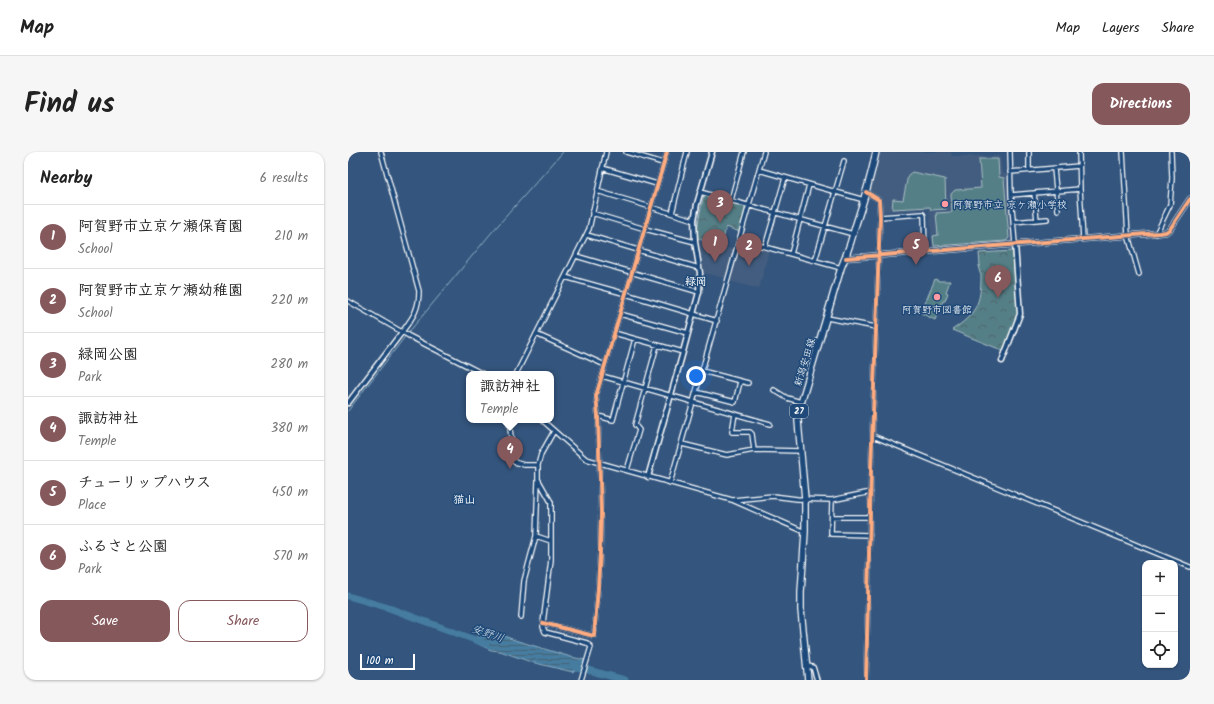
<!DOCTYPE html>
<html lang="en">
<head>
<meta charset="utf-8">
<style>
	body { margin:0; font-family:Kalam,"Klee One",sans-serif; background:#f6f6f6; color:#222 }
	.controls { position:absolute; right:12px; bottom:12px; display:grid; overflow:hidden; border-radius:8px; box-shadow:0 1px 3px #0004 }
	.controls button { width:36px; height:36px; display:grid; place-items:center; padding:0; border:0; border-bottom:1px solid #e0e0e0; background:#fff; color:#222; font:20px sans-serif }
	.scale { position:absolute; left:12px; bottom:10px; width:55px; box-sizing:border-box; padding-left:4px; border:2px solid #fff; border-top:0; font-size:11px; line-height:14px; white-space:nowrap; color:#fff; -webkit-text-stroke:3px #1f4a7a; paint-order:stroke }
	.you { position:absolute; left:348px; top:224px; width:14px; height:14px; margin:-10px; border:3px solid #fff; border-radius:50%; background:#1a73e8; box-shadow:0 0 0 6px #1a73e833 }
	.badge { display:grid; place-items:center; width:26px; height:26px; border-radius:50%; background:#85585c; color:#fff; font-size:13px; font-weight:700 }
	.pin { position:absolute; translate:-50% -33px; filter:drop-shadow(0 1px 2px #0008) }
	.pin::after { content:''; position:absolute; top:21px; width:14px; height:12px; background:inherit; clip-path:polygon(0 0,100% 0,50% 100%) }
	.popup { position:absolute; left:118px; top:219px; width:88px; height:52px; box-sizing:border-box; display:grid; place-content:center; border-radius:8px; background:#fff; filter:drop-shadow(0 1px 3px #0005); font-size:13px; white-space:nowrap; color:#767676 }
	.popup b { font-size:15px; color:#222 }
	.popup::after { content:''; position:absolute; left:50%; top:100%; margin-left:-8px; border:8px solid transparent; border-top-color:#fff }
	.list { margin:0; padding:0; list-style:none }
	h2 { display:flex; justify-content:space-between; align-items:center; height:52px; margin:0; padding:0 16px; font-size:17px }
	h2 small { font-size:13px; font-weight:400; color:#767676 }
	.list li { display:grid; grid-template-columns:26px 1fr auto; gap:12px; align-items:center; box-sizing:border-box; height:64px; padding:0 16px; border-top:1px solid #e0e0e0 }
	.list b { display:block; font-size:15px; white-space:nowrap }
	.list p { margin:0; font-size:13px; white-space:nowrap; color:#767676 }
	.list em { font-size:13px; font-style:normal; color:#767676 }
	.actions { display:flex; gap:8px; padding:12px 16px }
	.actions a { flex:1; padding:9px 0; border:1px solid #85585c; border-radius:12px; text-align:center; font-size:14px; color:#85585c }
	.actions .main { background:#85585c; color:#fff }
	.icon { flex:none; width:22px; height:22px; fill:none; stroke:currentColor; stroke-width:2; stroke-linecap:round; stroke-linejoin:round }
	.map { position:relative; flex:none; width:842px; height:528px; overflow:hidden; border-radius:12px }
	header { display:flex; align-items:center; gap:24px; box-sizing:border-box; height:56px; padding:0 20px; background:#fff; border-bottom:1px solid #e0e0e0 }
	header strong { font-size:19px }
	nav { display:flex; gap:22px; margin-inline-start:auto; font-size:14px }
	.intro { display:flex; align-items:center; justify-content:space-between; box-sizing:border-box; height:96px; padding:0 24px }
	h1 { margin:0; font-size:28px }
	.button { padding:10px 18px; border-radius:12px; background:#85585c; color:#fff; font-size:14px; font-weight:700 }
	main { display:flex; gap:24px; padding:0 24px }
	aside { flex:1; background:#fff; border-radius:12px; box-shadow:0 1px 3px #0004 }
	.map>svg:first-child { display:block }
	.built { fill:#435d7f }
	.park { fill:url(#park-crowns); stroke:#aabfc3 }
	.garden { fill:#547f87; stroke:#aabfc3 }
	.water { fill:url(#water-rules); stroke:#8fb0c5 }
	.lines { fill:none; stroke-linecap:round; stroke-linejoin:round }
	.stream { stroke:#8fb0c5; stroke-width:1 }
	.river { stroke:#447c9f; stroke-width:7 }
	.minor-casing { stroke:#fff; stroke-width:6 }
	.tertiary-casing { stroke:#fff; stroke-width:7 }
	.primary-casing { stroke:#fff; stroke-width:8 }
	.minor { stroke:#1f4a7a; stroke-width:3.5 }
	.tertiary { stroke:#1f4a7a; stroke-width:4 }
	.primary { stroke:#1f4a7a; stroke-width:5.5 }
	.cycleway-casing { stroke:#1f4a7a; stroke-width:6 }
	.cycleway { stroke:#ffac80; stroke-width:4 }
	.poi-dot { fill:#ff9aa2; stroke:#1f4a7a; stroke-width:1.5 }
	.labels { text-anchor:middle; stroke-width:3; stroke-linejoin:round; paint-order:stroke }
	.shield { fill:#1f4a7a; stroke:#bcc9d7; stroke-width:1 }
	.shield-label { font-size:9px; font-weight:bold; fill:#fff }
	.poi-label { font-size:10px; fill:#fff; stroke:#1f4a7a; text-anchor:start }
	.street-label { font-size:10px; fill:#fff; stroke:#1f4a7a }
	.neighbourhood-label { font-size:11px; font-weight:bold; fill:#fff; stroke:#1f4a7a }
	.water-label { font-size:11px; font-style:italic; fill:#d0dee7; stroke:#1f4a7a }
</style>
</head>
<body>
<header>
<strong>Map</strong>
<nav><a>Map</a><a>Layers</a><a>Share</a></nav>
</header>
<div class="intro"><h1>Find us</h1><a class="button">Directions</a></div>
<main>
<aside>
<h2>Nearby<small>6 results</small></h2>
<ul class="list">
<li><span class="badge">1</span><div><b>阿賀野市立京ケ瀬保育園</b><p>School</p></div><em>210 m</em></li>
<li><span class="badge">2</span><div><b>阿賀野市立京ケ瀬幼稚園</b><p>School</p></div><em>220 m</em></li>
<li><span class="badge">3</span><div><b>緑岡公園</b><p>Park</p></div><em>280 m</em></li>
<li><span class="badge">4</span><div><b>諏訪神社</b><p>Temple</p></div><em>380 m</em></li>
<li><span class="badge">5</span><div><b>チューリップハウス</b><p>Place</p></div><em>450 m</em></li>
<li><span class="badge">6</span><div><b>ふるさと公園</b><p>Park</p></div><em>570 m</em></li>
</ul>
<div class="actions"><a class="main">Save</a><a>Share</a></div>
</aside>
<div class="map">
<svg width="842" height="528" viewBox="0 0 842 528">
	<defs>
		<pattern id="park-crowns" width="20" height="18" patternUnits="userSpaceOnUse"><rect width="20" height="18" fill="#547f87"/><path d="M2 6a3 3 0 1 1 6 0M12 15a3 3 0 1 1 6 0" fill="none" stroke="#50666a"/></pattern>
		<pattern id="water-rules" width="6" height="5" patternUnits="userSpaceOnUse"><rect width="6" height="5" fill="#447c9f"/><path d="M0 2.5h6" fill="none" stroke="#486476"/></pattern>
	</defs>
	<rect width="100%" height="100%" fill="#34557d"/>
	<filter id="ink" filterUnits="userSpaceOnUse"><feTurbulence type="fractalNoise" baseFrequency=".025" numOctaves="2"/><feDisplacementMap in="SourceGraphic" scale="8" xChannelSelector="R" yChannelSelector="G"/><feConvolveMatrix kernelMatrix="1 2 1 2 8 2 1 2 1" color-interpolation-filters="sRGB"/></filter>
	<g filter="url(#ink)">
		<!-- built -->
		<path class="built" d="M532 0H603L604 4H652L654 21 659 22 664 89 662 91 585 98 581 57 532 60 534 47 522 40Z
			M349 88 387 98 379 127 353 120Z
			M392 91 421 99 411 137 381 129Z"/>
		<!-- park -->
		<path class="park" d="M356 42 398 54 392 80 378 75 374 93 350 87C348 73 353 57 356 42Z
			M665 99 670 163 656 199 604 178C628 162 633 152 633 123L632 121 630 114H632L631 101Z"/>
		<!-- garden -->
		<path class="garden" d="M631 7H650L651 25 656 26 661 86 658 89 586 94 585 84 590 83 588 61 604 60 603 42 607 38 633 36Z
			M564 20 597 27 598 57 583 58 582 55 544 57 545 47 555 48 560 23Z
			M587 127 591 129H602L598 140 600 141 597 149H595L587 168 573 161Z"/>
		<!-- water -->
		<path class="water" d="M132 476C149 480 163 488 180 492L223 505 237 508C234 515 235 518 226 518L225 520 183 510 152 499 143 498 130 492V482Z"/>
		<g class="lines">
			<!-- stream -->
			<path class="stream" d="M0 259 56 186 144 80 215 0"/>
			<!-- river -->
			<path class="river" d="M0 444 41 456 138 492
				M225 514 277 528"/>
			<!-- minor casing -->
			<g class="minor-casing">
				<path id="minor" d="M33 0 71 139C71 158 65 165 54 180
					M278 0 315 11
					M662 0 663 43 667 92
					M681 0V18
					M731 0 732 37 735 87
					M775 0 780 83 791 122
					M254 16 309 32
					M706 17 710 58
					M411 18 516 48
					M662 20 731 14
					M249 39 346 68
					M352 40 505 82
					M686 41 689 68
					M663 43 732 37
					M383 48 396 0
					M244 61 297 77 347 90
					M324 61 339 0
					M532 65 575 62 576 64 577 100
					M665 70 699 67
					M808 82 822 53 824 26 823 0
					M239 83 351 116
					M392 88 493 116
					M417 95 437 26
					M443 102 461 33
					M228 104 351 140
					M467 109 496 9
					M217 125 278 142 369 169
					M0 149 61 184 135 222
					M272 162 340 181
					M479 166 528 175
					M266 181 335 200
					M188 182 257 213
					M354 219 400 231
					M168 222 241 77 258 0
					M254 224 422 272
					M426 238 439 246 453 250
					M348 240 387 250 392 230
					M387 262 384 280H402L404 282 406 298
					M250 264 265 268 287 187
					M161 268 166 310 176 313H190
					M194 268 238 307 384 348 457 380
					M206 279 193 302 190 313V327L203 350V408L195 471V475L197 480 239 491 243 495 233 528
					M525 284 842 415
					M334 292 379 303 406 298 453 299
					M279 318 291 278 287 273 309 193
					M322 331 416 0
					M385 348 425 344 449 347 484 348 523 340
					M484 348 483 382 522 383
					M484 365H522
					M188 384 203 389
					M173 465 176 429 188 384 190 328
					M195 471 246 484 250 436 252 400 253 361 250 264 248 244 319 0
					M459 514 465 515 469 528
					M518 528 523 318 532 65 531 48 518 40"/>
			</g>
			<!-- tertiary casing -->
			<g class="tertiary-casing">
				<path id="tertiary" d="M498 106 811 81 818 80 822 77 842 47
					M654 209 672 162 667 92
					M0 251 54 180
					M300 325 335 200 351 140 352 121 347 90 346 68 349 52 364 0"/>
			</g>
			<!-- primary casing -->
			<g class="primary-casing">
				<path id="primary" d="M460 528 453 458V440L457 380V347L450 269 451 258 493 116C499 102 504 87 508 72 516 48 523 24 528 0"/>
			</g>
			<!-- minor -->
			<use href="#minor" class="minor"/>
			<!-- tertiary -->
			<use href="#tertiary" class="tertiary"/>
			<!-- primary -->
			<use href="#primary" class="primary"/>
			<!-- cycleway casing -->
			<g class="cycleway-casing">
				<path id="cycleway" d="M498 106 811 81 818 80 822 77 842 47
					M195 471 246 484 250 436 252 400 253 361 250 264 248 244 319 0
					M518 528 523 318 532 65 531 48 518 40"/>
			</g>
			<!-- cycleway -->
			<use href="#cycleway" class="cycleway"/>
		</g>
	</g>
	<!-- markers -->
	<g class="poi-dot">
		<circle cx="597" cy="52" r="4"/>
		<circle cx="589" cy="145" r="4"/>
	</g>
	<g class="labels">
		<!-- shield labels -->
		<rect class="shield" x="442" y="252" width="18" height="14" rx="3"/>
		<g class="shield-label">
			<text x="451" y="262">27</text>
		</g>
		<!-- poi labels -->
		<g class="poi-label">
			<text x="605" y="56">阿賀野市立 京ケ瀬小学校</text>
			<text x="589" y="161" text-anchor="middle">阿賀野市図書館</text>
		</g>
		<!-- street labels -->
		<g class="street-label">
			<text transform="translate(456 210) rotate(-73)" y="4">新潟安田線</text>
		</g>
		<!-- neighbourhood labels -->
		<g class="neighbourhood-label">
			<text x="348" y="133">緑岡</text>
			<text x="116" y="351">猫山</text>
		</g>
		<!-- water labels -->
		<g class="water-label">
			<text transform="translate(140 481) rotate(19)" y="4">安野川</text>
		</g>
	</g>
</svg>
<div class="controls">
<button>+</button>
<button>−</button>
<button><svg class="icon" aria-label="locate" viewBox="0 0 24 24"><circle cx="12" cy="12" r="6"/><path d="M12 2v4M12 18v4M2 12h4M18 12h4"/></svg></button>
</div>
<div class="scale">100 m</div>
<div class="you"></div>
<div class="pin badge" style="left:367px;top:110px">1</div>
<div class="pin badge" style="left:401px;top:114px">2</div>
<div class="pin badge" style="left:372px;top:71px">3</div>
<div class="pin badge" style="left:162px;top:317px">4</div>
<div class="popup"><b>諏訪神社</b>Temple</div>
<div class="pin badge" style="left:568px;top:113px">5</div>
<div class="pin badge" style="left:650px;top:146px">6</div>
</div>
</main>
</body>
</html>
